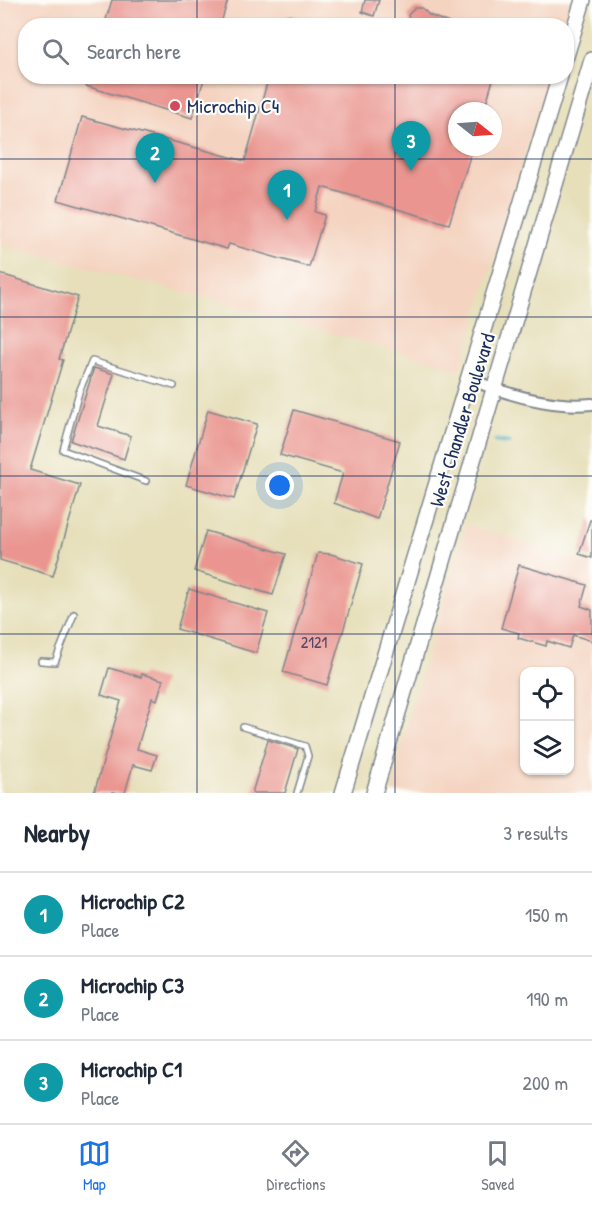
<!DOCTYPE html>
<html lang="en">
<head>
<meta charset="utf-8">
<style>
	body { margin:0; font-family:"Patrick Hand",sans-serif; background:#f6f6f7; color:#1f2937 }
	.controls { position:absolute; right:18px; bottom:18px; display:grid; overflow:hidden; border-radius:12px; box-shadow:0 2px 4px #0004 }
	.controls button { width:54px; height:54px; display:grid; place-items:center; padding:0; border:0; border-bottom:2px solid #e0e1e3; background:#fff; color:#1f2937; font:30px sans-serif }
	.compass { position:absolute; left:448px; top:102px; width:54px; height:54px; border-radius:50%; background:#fff; box-shadow:0 2px 4px #0004; rotate:107deg }
	.you { position:absolute; left:280px; top:486px; width:21px; height:21px; margin:-15px; border:4px solid #fff; border-radius:50%; background:#1a73e8; box-shadow:0 0 0 9px #1a73e833 }
	.badge { display:grid; place-items:center; width:39px; height:39px; border-radius:50%; background:#1a73e8; color:#fff; font-size:20px; font-weight:700 }
	.pin { position:absolute; translate:-50% -50px; filter:drop-shadow(0 2px 3px #0008) }
	.pin::after { content:''; position:absolute; top:32px; width:21px; height:18px; background:inherit; clip-path:polygon(0 0,100% 0,50% 100%) }
	.list { margin:0; padding:0; list-style:none }
	h2 { display:flex; justify-content:space-between; align-items:center; height:78px; margin:0; padding:0 24px; font-size:26px }
	h2 small { font-size:20px; font-weight:400; color:#747a83 }
	.list li { display:grid; grid-template-columns:39px 1fr auto; gap:18px; align-items:center; box-sizing:border-box; height:84px; padding:0 24px; border-top:2px solid #e0e1e3 }
	.list b { display:block; font-size:22px; white-space:nowrap }
	.list p { margin:0; font-size:20px; white-space:nowrap; color:#747a83 }
	.list em { font-size:20px; font-style:normal; color:#747a83 }
	.icon { flex:none; width:33px; height:33px; fill:none; stroke:currentColor; stroke-width:2; stroke-linecap:round; stroke-linejoin:round }
	.map { position:relative; flex:none; width:592px; height:793px; overflow:hidden }
	.search { position:absolute; background:#fff; box-shadow:0 2px 4px #0004; left:18px; right:18px; top:18px; height:66px; display:flex; align-items:center; gap:15px; box-sizing:border-box; padding:0 21px; border-radius:24px; color:#747a83; font-size:22px }
	.sheet { height:330px; background:#fff }
	nav { display:flex; justify-content:space-around; align-items:center; box-sizing:border-box; height:84px; border-top:2px solid #e0e1e3; background:#fff; font-size:16px; color:#747a83 }
	nav a { display:grid; justify-items:center; gap:3px }
	nav .on { color:#1a73e8 }
	.map>svg:first-child { display:block }
	.built { fill:#f4d3c0; fill-rule:evenodd }
	.lines { fill:none; stroke-linecap:round; stroke-linejoin:round }
	.stream { stroke:#45aec5; stroke-width:4 }
	.building { fill:#ea9590 }
	.lane-casing { stroke:#80878c; stroke-width:8 }
	.street-casing { stroke:#80878c; stroke-width:14 }
	.secondary-casing { stroke:#80878c; stroke-width:18 }
	.lane { stroke:#fff; stroke-width:5 }
	.street { stroke:#fff; stroke-width:10 }
	.secondary { stroke:#fff; stroke-width:15 }
	.grid { fill:none; stroke:#1b2f5e; stroke-width:1.5; stroke-opacity:0.55 }
	.poi-dot { fill:#d1495b; stroke:#fdfcf7; stroke-width:2 }
	.labels { text-anchor:middle; stroke-width:4.5; stroke-linejoin:round; paint-order:stroke }
	.number-label { font-size:16px; fill:#4f486a }
	.poi-label { font-size:20px; fill:#1b2f5e; stroke:#fdfcf7; text-anchor:start }
	.street-label { font-size:20px; fill:#1b2f5e; stroke:#fdfcf7 }
</style>
</head>
<body>
<div class="map">
<svg width="592" height="793" viewBox="0 0 592 793">
	<rect width="100%" height="100%" fill="#fdfcf7"/>
	<filter id="ink" filterUnits="userSpaceOnUse"><feTurbulence type="fractalNoise" baseFrequency=".0167" numOctaves="2"/><feDisplacementMap in="SourceGraphic" scale="12" xChannelSelector="R" yChannelSelector="G"/><feConvolveMatrix kernelMatrix="1 2 1 2 8 2 1 2 1" color-interpolation-filters="sRGB"/></filter>
	<filter id="wash" filterUnits="userSpaceOnUse"><feTurbulence type="fractalNoise" baseFrequency=".008" numOctaves="4" result="noise"/><feDisplacementMap in="SourceGraphic" scale="24" xChannelSelector="R" yChannelSelector="G"/><feGaussianBlur stdDeviation="1.35" result="paint"/><feColorMatrix in="noise" values="0 0 0 0 0 0 0 0 0 0 0 0 0 0 0 0 0 1.4 0 .05"/><feComposite in="paint" operator="in"/></filter>
	<g filter="url(#wash)">
		<rect width="100%" height="100%" fill="#e6dfba"/>
		<!-- built -->
		<path class="built" d="M0 0H571L564 26H26V76L548 77 460 369 214 300 0 245ZM457 111H493V147H457Z
			M467 525 592 563V793H392L408 720ZM524 672H570V770H524Z"/>
		<g class="lines">
			<!-- stream -->
			<path class="stream" d="M495 441 509 443"/>
		</g>
		<g id="blocks">
			<!-- building -->
			<path class="building" d="M112 0H228L220 26H104Z
				M365 0H379L374 16 362 12Z
				M415 8H422L429 15 456 26H411L408 15Z
				M288 15 315 23V26H284Z
				M89 76H205L192 118 86 86Z
				M269 76H494L484 111H457V147H473L449 224 322 187 315 212 325 215 309 267 229 244 227 249 58 200 82 117 245 161Z
				M0 274 78 297 59 359 63 360 30 470 80 485 53 576 0 560Z
				M94 368 114 374 98 426 131 436 124 459 71 441Z
				M208 410 257 424 234 499 186 485Z
				M294 410 400 441 377 519 334 503 343 473 280 455Z
				M590 520H592V558L579 554Z
				M206 531 286 554 273 595 194 571Z
				M318 553 331 554 363 564 327 685 283 672Z
				M519 565 587 585 581 606 592 610V641L573 635 569 648 547 641 546 646 518 638 519 633 501 628Z
				M189 589 268 613 256 653 177 629Z
				M109 668 141 677 142 674 163 680 157 700 152 698 137 749 157 755 152 770 133 765 125 793H94L121 701 101 695Z
				M268 740 298 749 285 793H252Z"/>
		</g>
	</g>
	<g filter="url(#ink)">
		<use href="#blocks" fill-opacity="0" stroke="#80878c" stroke-width="1.5"/>
		<g class="lines">
			<!-- lane casing -->
			<g class="lane-casing">
				<path id="lane" d="M146 481 63 450 79 392 92 361 174 386
					M41 661 55 662 74 614
					M243 727 305 746 308 756 297 793"/>
			</g>
			<!-- street casing -->
			<g class="street-casing">
				<path id="street" d="M470 379C508 395 551 408 592 404"/>
			</g>
			<!-- secondary casing -->
			<g class="secondary-casing">
				<path id="secondary" d="M566 56 583 0
					M343 793 560 76
					M374 793 592 60"/>
			</g>
			<!-- lane -->
			<use href="#lane" class="lane"/>
			<!-- street -->
			<use href="#street" class="street"/>
			<!-- secondary -->
			<use href="#secondary" class="secondary"/>
		</g>
	</g>
	<!-- grid -->
	<path class="grid" d="M197 0V26M395 0V26M197 76V793M395 76V793M0 159H592M0 317H592M0 476H592M0 634H592"/>
	<!-- markers -->
	<circle class="poi-dot" cx="175" cy="106" r="6"/>
	<g class="labels">
		<!-- number labels -->
		<g class="number-label">
			<text x="314" y="648">2121</text>
		</g>
		<!-- poi labels -->
		<g class="poi-label">
			<text x="187" y="113">Microchip C4</text>
		</g>
		<!-- street labels -->
		<g class="street-label">
			<text transform="translate(462 420) rotate(-73)" y="7">West Chandler Boulevard</text>
		</g>
	</g>
</svg>
<div class="controls">
<button><svg class="icon" aria-label="locate" viewBox="0 0 24 24"><circle cx="12" cy="12" r="6"/><path d="M12 2v4M12 18v4M2 12h4M18 12h4"/></svg></button>
<button><svg class="icon" aria-label="layers" viewBox="0 0 24 24"><path d="M12 4l9 5-9 5-9-5zM3 14l9 5 9-5"/></svg></button>
</div>
<svg class="compass" viewBox="-18 -18 36 36"><path d="M0-13l5 13h-10z" fill="#e53935"/><path d="M0 13l5-13h-10z" fill="#747a83"/></svg>
<div class="you"></div>
<div class="pin badge" style="left:287px;top:220px;background:#0f9aa8">1</div>
<div class="pin badge" style="left:155px;top:183px;background:#0f9aa8">2</div>
<div class="pin badge" style="left:411px;top:171px;background:#0f9aa8">3</div>
<div class="search"><svg class="icon" aria-label="search" viewBox="0 0 24 24"><circle cx="10" cy="10" r="6"/><path d="M15 15l6 6"/></svg>Search here</div>
</div>
<section class="sheet">
<h2>Nearby<small>3 results</small></h2>
<ul class="list">
<li><span class="badge" style="background:#0f9aa8">1</span><div><b>Microchip C2</b><p>Place</p></div><em>150 m</em></li>
<li><span class="badge" style="background:#0f9aa8">2</span><div><b>Microchip C3</b><p>Place</p></div><em>190 m</em></li>
<li><span class="badge" style="background:#0f9aa8">3</span><div><b>Microchip C1</b><p>Place</p></div><em>200 m</em></li>
</ul>
</section>
<nav>
<a class="on"><svg class="icon" aria-label="map" viewBox="0 0 24 24"><path d="M3 6l6-2 6 2 6-2v14l-6 2-6-2-6 2zM9 4v14M15 6v14"/></svg>Map</a>
<a><svg class="icon" aria-label="directions" viewBox="0 0 24 24"><path d="M12 3l9 9-9 9-9-9zM9 14v-3h6M13 9l2 2-2 2"/></svg>Directions</a>
<a><svg class="icon" aria-label="saved" viewBox="0 0 24 24"><path d="M7 4h10v16l-5-4-5 4z"/></svg>Saved</a>
</nav>
</body>
</html>
